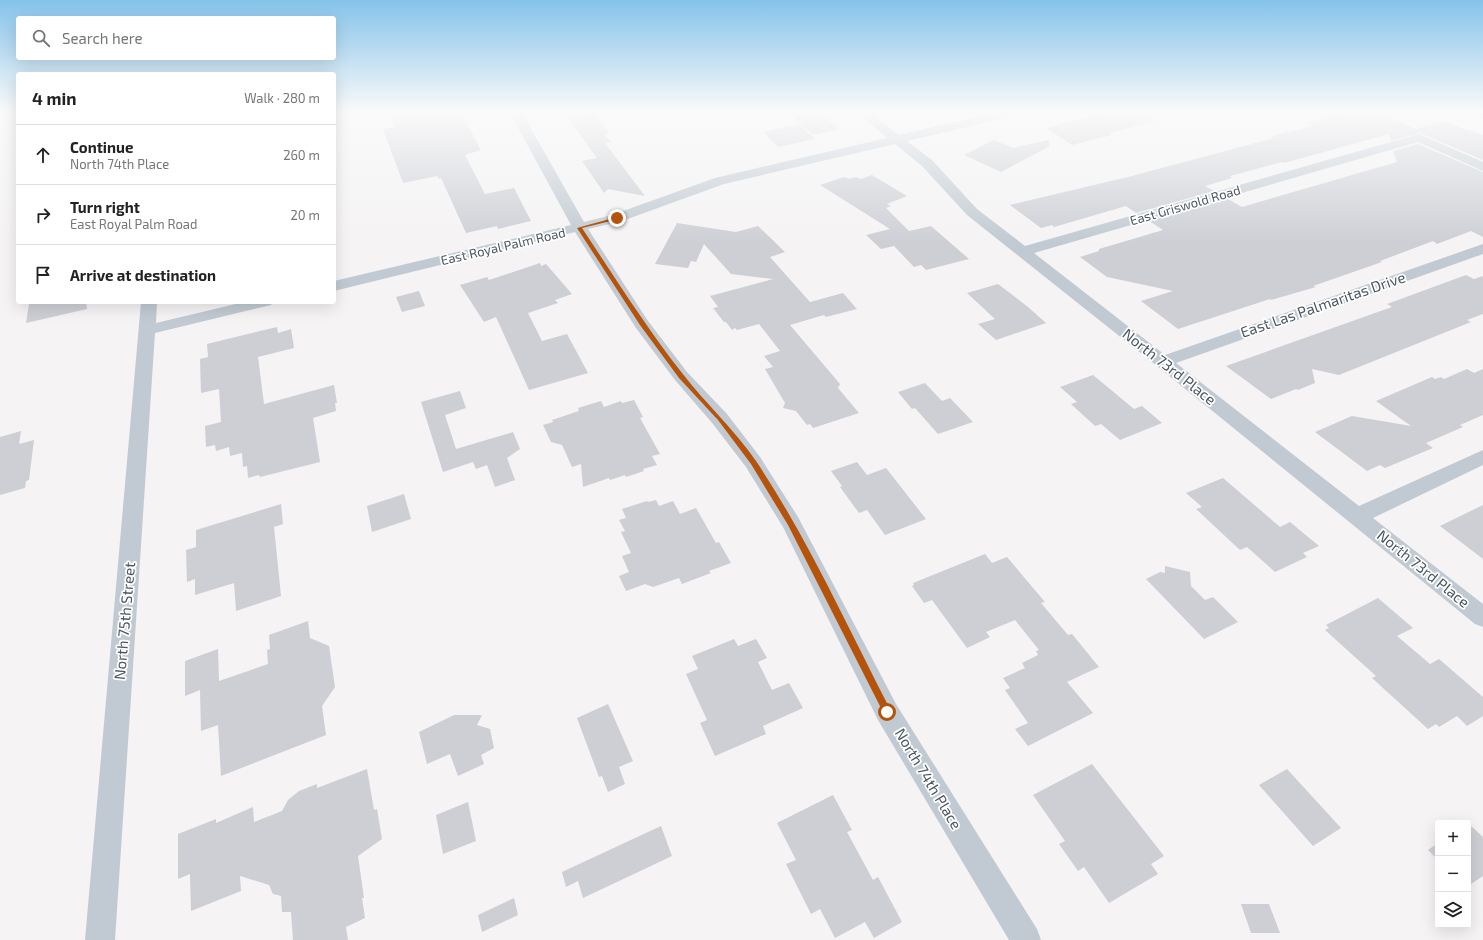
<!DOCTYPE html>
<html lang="en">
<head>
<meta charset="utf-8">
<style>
	body { margin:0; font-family:"Exo 2",sans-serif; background:#f2f2f2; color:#222 }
	.controls { position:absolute; right:12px; bottom:12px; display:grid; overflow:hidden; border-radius:4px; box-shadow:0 4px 16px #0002 }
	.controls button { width:36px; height:36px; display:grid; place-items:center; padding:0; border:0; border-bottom:1px solid #e0e0e0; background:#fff; color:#222; font:20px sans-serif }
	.stop { position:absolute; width:12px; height:12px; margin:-9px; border:3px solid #b45309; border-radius:50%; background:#fff }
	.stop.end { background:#b45309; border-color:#fff; box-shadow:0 1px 4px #0008 }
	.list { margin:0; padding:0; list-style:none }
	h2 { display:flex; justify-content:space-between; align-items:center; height:52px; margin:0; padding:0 16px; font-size:17px }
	h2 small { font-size:13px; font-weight:400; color:#767676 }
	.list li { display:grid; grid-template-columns:26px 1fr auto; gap:12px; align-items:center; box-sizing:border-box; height:60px; padding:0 16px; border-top:1px solid #e0e0e0 }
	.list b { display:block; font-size:15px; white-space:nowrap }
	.list p { margin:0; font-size:13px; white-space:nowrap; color:#767676 }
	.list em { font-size:13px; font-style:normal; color:#767676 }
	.icon { flex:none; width:22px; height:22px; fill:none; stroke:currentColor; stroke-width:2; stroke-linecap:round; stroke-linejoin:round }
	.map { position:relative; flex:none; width:1483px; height:940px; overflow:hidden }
	.search { position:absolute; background:#fff; box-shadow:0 4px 16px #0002; left:16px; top:16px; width:320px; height:44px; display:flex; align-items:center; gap:10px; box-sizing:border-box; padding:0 14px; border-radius:4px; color:#767676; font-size:15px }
	.panel { position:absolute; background:#fff; box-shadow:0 4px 16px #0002; left:16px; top:72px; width:320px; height:232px; border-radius:4px }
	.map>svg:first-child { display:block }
	.building { fill:#cdcfd5 }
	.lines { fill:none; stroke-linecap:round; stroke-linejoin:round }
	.minor { fill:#c1cad2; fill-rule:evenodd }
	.major { fill:#b3c2d1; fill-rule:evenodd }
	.route { fill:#b45309 }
	.labels { text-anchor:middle; stroke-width:3.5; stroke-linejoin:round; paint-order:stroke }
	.far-street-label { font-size:13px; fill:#4a5661; stroke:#fff }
	.street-label { font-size:15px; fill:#4a5661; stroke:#fff }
</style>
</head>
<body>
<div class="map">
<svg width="1483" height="940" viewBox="0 0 1483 940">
	<rect width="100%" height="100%" fill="#f5f3f3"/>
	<!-- building -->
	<path class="building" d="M388 111H460L481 150 465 155 485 194 514 188 531 221 498 229 497 226 466 233 441 178 439 179 437 176 403 183 383 129 395 127Z
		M572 111H580L584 116 594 114 609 133 604 134 611 142 605 143 645 196 608 189 604 193 582 161 597 158 566 115Z
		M809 111H818L839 129 813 135 791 115Z
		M1112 111H1136L1156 121 1109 133 1112 135 1072 145 1046 128Z
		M1354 111H1375L1416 129 1444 121 1467 130H1469L1483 135V160L1420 133 1391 141 1389 134 1284 163 1282 162 1230 176 1232 178 1205 186 1214 191 1136 213 1126 206 1054 227 1052 225 1041 228 1010 205 1132 176 1274 138 1271 136 1313 126 1307 123Z
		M799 124 815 139 778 147 763 132Z
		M994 140 1013 148 1048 140 1050 146 1001 172 964 155Z
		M1418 144 1483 172V237L1471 231 1437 244 1433 241 1380 261 1382 262 1313 286 1316 287 1271 300 1270 299 1178 329 1141 301 1173 291 1107 277 1080 257 1099 251V249L1163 230 1149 221 1228 199 1242 207 1397 162 1393 151Z
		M872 175 907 196 887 204 891 206 886 208 909 231 931 226 969 259 926 270 921 265 914 267 894 246 881 249 866 235 890 229 820 185 844 177 849 179 856 177 861 179Z
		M677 223 736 232 758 226 785 252 770 257 810 302 843 293 857 309 826 317 824 315 790 325 840 384 838 388 859 413 813 428 810 424 807 425 796 411 783 408 785 403 765 369 773 367 764 356 780 351 759 324 737 330 735 328 732 330 726 322H724L713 308 718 307 710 296 773 279 731 274 704 244 696 262 691 261 688 268 655 264Z
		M540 263 541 266 546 264 572 294 555 300 558 303 528 313 542 341 567 334 588 373 529 390 496 317 484 322 460 285 487 277 489 280Z
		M1466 275 1474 279 1483 276V314L1467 320 1471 322 1339 375 1312 369 1315 383 1298 390 1296 389 1271 399 1226 366 1392 307 1387 304Z
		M998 284 1028 307 1046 323 996 340 978 324 995 319 967 293Z
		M419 291 425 306 402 312 396 297Z
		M32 302H86L87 309 26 323 29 304H32Z
		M277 327 278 333 291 329 294 348 258 357 264 404 334 385 337 403H335L336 411 313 418 320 462 260 477 259 475 248 478 247 466 243 467 242 453 230 456 229 447 216 451 215 445 206 447 205 426 221 422 219 389 201 393 200 359 208 357 207 344Z
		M1467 369 1474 373 1483 369V415L1460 425 1463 427 1426 443 1433 448 1385 468 1380 465 1367 471 1315 432 1352 416 1411 426 1376 401 1432 377 1435 379 1441 377 1444 379Z
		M1093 375 1134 409 1142 406 1162 423 1120 440 1101 424 1095 426 1071 404 1077 402 1060 387Z
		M925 383 942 401 950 398 973 422 938 434 915 408 912 409 898 392Z
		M460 391 466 408 445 415 456 449 513 432 520 449 507 458 515 480 495 487 487 465 476 469 473 462 443 472 421 402Z
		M634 400 643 417 640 418 660 454 652 456 657 465 643 469 644 471 626 477 625 475 610 480 609 478 583 487 581 464 572 467 562 445 551 442 543 425 553 422 552 420 579 411 578 408 601 401 604 407 621 401 622 403Z
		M21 431 19 444 34 440 29 480 26 481 25 488 0 495V437Z
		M857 462 867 475 886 468 926 519 885 535 867 510 859 513 840 487 842 486 831 471Z
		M1223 478 1280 527 1290 522 1319 546 1303 553 1307 557 1275 572 1247 547 1240 550 1196 509 1202 507 1186 493Z
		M404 494 411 519 372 532 367 506Z
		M656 500 659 506 673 501 680 514 696 508 716 543 719 542 731 563 709 571 711 573 682 584 679 578 653 587 645 584 626 591 619 576 629 572 622 556 631 553 621 532 625 531 619 520 626 518 622 509 647 501 648 502Z
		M281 504 283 524 274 527 281 596 236 611 234 583 195 595V579L187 582 186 550 196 547V530Z
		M1483 505V559L1440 526Z
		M985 554 992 563 1007 557 1045 602 1041 603 1068 635 1072 634 1099 667 1067 682 1093 713 1028 746 1015 729 1028 723 1005 690 1010 688 1003 678 1025 668 1022 663 1038 655 1036 651 1039 650 1015 620 986 632 990 637 967 648 932 600 924 603 912 586 914 585 913 583Z
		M1165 566 1190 572 1191 586 1205 600 1213 597 1238 622 1204 639 1146 579 1160 572 1165 573Z
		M1378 598 1413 628 1397 636 1430 664 1439 659 1483 697V716L1467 726 1457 716 1439 727 1436 724 1428 729 1372 678 1376 676 1325 630 1329 628 1326 625Z
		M308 621 310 638 329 646 335 687 322 706 326 735 221 776 218 725 201 731 200 690 185 696V661L218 649 219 681 268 664 267 650 270 649 269 635Z
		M734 639 738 646 756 639 767 658 758 662 772 690 789 683 803 708 763 726 766 734 715 756 700 723 707 720 686 674 698 669 692 656Z
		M608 704 633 761 619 767 625 784 608 792 602 776 599 777 577 718Z
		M454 715H482L477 725 490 729 494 748 481 755 484 764 458 776 450 754 427 764 419 732Z
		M1092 764 1164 856 1151 864 1158 874 1109 903 1084 867 1078 871 1059 844 1065 841 1033 795Z
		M367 769 374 810 377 809 382 839 358 856 364 898H362L365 918 346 927 348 940H293L291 912H282L281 896 273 894 269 885 240 876 241 891 191 911 190 874 178 879V834L216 819V823L253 807 254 822 282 811 288 800 299 791 317 784V788Z
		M1287 769 1341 828 1313 846 1259 785Z
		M833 795 852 830 847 832 873 880 878 877 902 922 874 938 865 922 835 938 820 909 811 914 786 864 796 860 777 823Z
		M468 802 476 841 443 854 436 815Z
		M1468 824H1469L1483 837V876L1468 886Z
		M661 826 672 856 583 898 578 881 566 887 562 872Z
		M1438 843V860L1428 850Z
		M514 898 518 915 482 932 478 915Z
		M1241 904H1269L1280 933H1251Z"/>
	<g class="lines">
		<!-- minor -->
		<path class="minor" d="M509 111H521L584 222 612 215 715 178 887 138 855 111H868L899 135 1003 111H1024L1022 114 907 141 932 160 977 209 1025 246 1419 134 1483 162V171L1418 142 1034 253 1165 355 1483 244V254L1176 363 1359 506 1483 450V465L1373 518 1483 604V627L1475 624 1157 366 967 215 922 166 895 144 724 184 622 221 588 229 648 321 687 372 727 414 760 457 798 517 896 704 1037 929 1041 940H1009L878 720 783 527 746 467 713 424 675 380 636 328 575 232 334 291V281L571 225Z
			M141 302H157L156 323 244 302H273L271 305 155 333 115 940H85Z"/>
		<!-- major -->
		<path class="major" d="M1469 111H1483V118L1471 114Z"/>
	</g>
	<!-- sky -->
	<linearGradient id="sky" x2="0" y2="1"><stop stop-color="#85c3ea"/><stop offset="0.46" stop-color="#fafafa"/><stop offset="1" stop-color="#fafafa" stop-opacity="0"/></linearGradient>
	<rect width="1483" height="243" fill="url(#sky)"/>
	<!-- route -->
	<path class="route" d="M617 217 619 219 582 228C615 278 646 327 682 373 705 403 734 429 756 461 808 539 847 626 890 709L891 712 890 714H884L788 525 751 464 718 420 679 378 640 325 577 228Z"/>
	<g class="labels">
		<!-- far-street labels -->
		<g class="far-street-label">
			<text transform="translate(1185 205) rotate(-16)" y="5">East Griswold Road</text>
			<text transform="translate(503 246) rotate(-13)" y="5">East Royal Palm Road</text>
		</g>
		<!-- street labels -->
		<g class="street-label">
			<text transform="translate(1323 305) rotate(-19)" y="5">East Las Palmaritas Drive</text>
			<text transform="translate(1169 367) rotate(38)" y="5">North 73rd Place</text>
			<text transform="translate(1423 569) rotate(39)" y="5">North 73rd Place</text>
			<text transform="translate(125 621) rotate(-85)" y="5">North 75th Street</text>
			<text transform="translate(928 779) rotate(59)" y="5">North 74th Place</text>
		</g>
	</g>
</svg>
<div class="controls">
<button>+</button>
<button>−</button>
<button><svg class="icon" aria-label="layers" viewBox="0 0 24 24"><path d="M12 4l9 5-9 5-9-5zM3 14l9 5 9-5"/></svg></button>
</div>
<div class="stop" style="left:887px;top:712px"></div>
<div class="stop end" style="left:617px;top:218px"></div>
<div class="search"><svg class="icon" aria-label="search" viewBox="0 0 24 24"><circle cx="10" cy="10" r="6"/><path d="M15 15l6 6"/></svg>Search here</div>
<section class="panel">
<h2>4 min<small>Walk · 280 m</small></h2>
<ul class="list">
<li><svg class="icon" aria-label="ahead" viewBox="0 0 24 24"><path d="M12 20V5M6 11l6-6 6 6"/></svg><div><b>Continue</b><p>North 74th Place</p></div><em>260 m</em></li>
<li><svg class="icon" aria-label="right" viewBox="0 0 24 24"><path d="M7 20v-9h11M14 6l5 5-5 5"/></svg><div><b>Turn right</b><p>East Royal Palm Road</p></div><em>20 m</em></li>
<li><svg class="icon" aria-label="arrive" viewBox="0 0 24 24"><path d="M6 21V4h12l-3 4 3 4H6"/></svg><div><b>Arrive at destination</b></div></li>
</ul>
</section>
</div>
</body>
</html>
